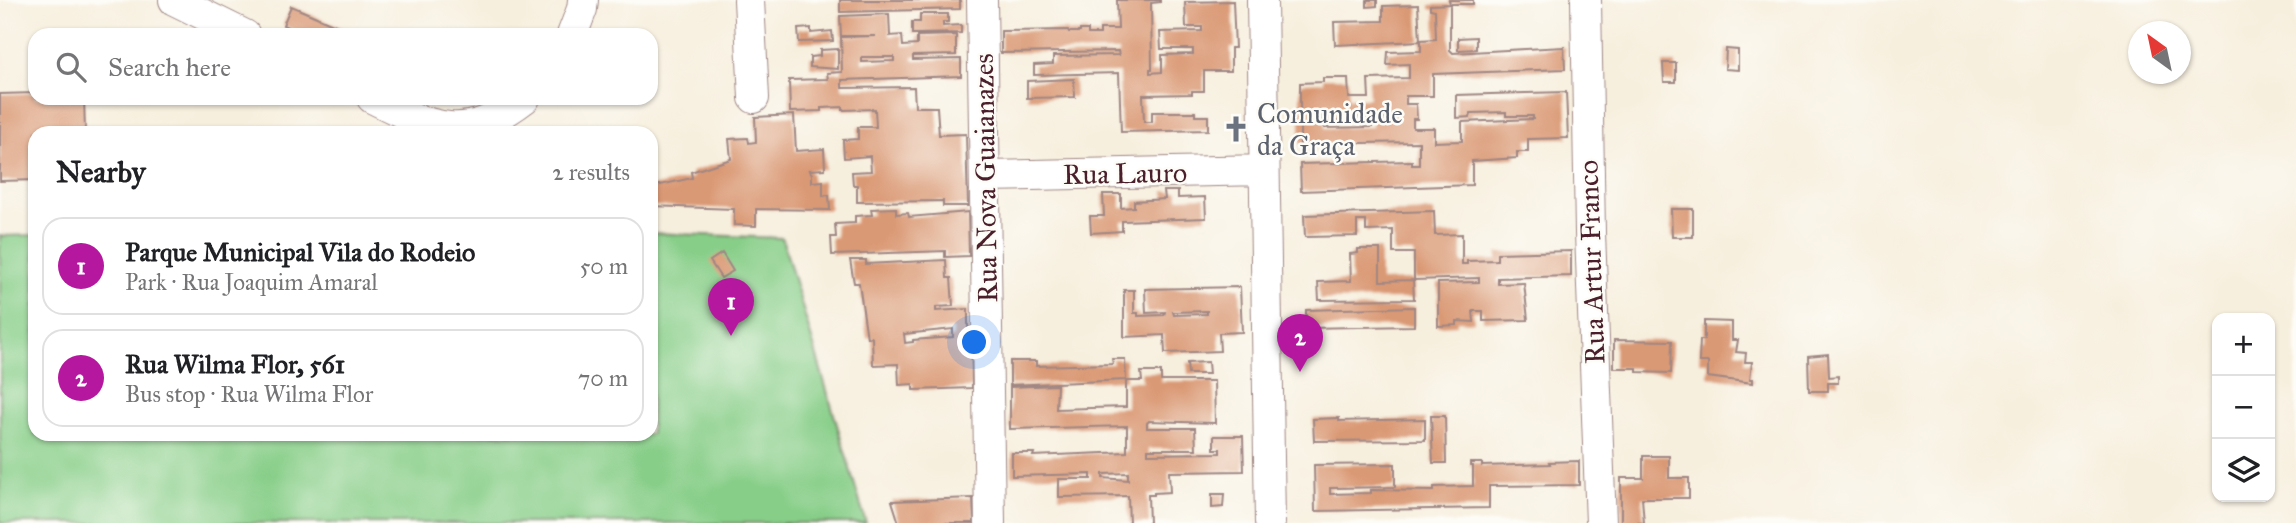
<!DOCTYPE html>
<html lang="en">
<head>
<meta charset="utf-8">
<style>
	body { margin:0; font-family:"IM FELL Great Primer",serif; background:#f2f2f2; color:#202124 }
	.controls { position:absolute; right:21px; bottom:21px; display:grid; overflow:hidden; border-radius:14px; box-shadow:0 2px 5px #0004 }
	.controls button { width:63px; height:63px; display:grid; place-items:center; padding:0; border:0; border-bottom:2px solid #e0e0e0; background:#fff; color:#202124; font:35px sans-serif }
	.compass { position:absolute; left:2128px; top:21px; width:63px; height:63px; border-radius:50%; background:#fff; box-shadow:0 2px 5px #0004; rotate:327deg }
	.you { position:absolute; left:975px; top:343px; width:24px; height:24px; margin:-18px; border:5px solid #fff; border-radius:50%; background:#1a73e8; box-shadow:0 0 0 10px #1a73e833 }
	.badge { display:grid; place-items:center; width:46px; height:46px; border-radius:50%; background:#b5179e; color:#fff; font-size:23px; font-weight:700 }
	.pin { position:absolute; translate:-50% -58px; filter:drop-shadow(0 2px 4px #0008) }
	.pin::after { content:''; position:absolute; top:37px; width:24px; height:21px; background:inherit; clip-path:polygon(0 0,100% 0,50% 100%) }
	.list { margin:0; padding:0; list-style:none }
	h2 { display:flex; justify-content:space-between; align-items:center; height:91px; margin:0; padding:0 28px; font-size:30px }
	h2 small { font-size:23px; font-weight:400; color:#757577 }
	.list li { display:grid; grid-template-columns:46px 1fr auto; gap:21px; align-items:center; box-sizing:border-box; height:98px; margin:0 14px 14px; padding:0 14px; border:2px solid #e0e0e0; border-radius:21px }
	.list b { display:block; font-size:26px; white-space:nowrap }
	.list p { margin:0; font-size:23px; white-space:nowrap; color:#757577 }
	.list em { font-size:23px; font-style:normal; color:#757577 }
	.icon { flex:none; width:38px; height:38px; fill:none; stroke:currentColor; stroke-width:2; stroke-linecap:round; stroke-linejoin:round }
	.map { position:relative; flex:none; width:2296px; height:523px; overflow:hidden }
	.search { position:absolute; background:#fff; box-shadow:0 2px 5px #0004; left:28px; top:28px; width:630px; height:77px; display:flex; align-items:center; gap:18px; box-sizing:border-box; padding:0 24px; border-radius:21px; color:#757577; font-size:26px }
	.panel { position:absolute; background:#fff; box-shadow:0 2px 5px #0004; left:28px; top:126px; width:630px; height:315px; border-radius:21px }
	.map>svg:first-child { display:block }
	.green { fill:#87ce88; stroke:#68765a; stroke-width:2 }
	.building { fill:#da9975; fill-rule:evenodd }
	.lines { fill:none; stroke-linecap:round; stroke-linejoin:round }
	.street-casing { stroke:#a08784; stroke-width:32 }
	.street { stroke:#fff; stroke-width:30 }
	.labels { text-anchor:middle; stroke-width:5; stroke-linejoin:round; paint-order:stroke }
	.worship-label { font-size:28px; fill:#5b616d; stroke:#fdfcf7; text-anchor:start }
	.street-label { font-size:28px; fill:#4a1f2b; stroke:#fdfcf7 }
</style>
</head>
<body>
<div class="map">
<svg width="2296" height="523" viewBox="0 0 2296 523">
	<rect width="100%" height="100%" fill="#fdfcf7"/>
	<filter id="ink" filterUnits="userSpaceOnUse"><feTurbulence type="fractalNoise" baseFrequency=".0143" numOctaves="2"/><feDisplacementMap in="SourceGraphic" scale="14" xChannelSelector="R" yChannelSelector="G"/><feConvolveMatrix kernelMatrix="1 2 1 2 8 2 1 2 1" color-interpolation-filters="sRGB"/></filter>
	<filter id="wash" filterUnits="userSpaceOnUse"><feTurbulence type="fractalNoise" baseFrequency=".00686" numOctaves="4" result="noise"/><feDisplacementMap in="SourceGraphic" scale="28" xChannelSelector="R" yChannelSelector="G"/><feGaussianBlur stdDeviation="1.57" result="paint"/><feColorMatrix in="noise" values="0 0 0 0 0 0 0 0 0 0 0 0 0 0 0 0 0 1.4 0 .05"/><feComposite in="paint" operator="in"/></filter>
	<g filter="url(#wash)">
		<rect width="100%" height="100%" fill="#f7efde"/>
		<!-- green -->
		<path class="green" d="M651 233 782 238 866 523H0V236L35 235V434H651Z"/>
		<g id="blocks">
			<!-- building -->
			<path class="building" d="M840 0H960V9L840 12Z
				M1117 0H1160V2L1151 3 1152 69H1150V73L1162 72V55L1193 54V49H1161L1160 32 1202 31V27H1186L1185 2 1233 1 1235 48H1231V71H1204V91H1192V94L1143 95 1144 122H1152V112H1195V116H1208V130L1121 132 1119 73 1034 75V65L1053 64V56L1119 55 1118 51 1001 53V31L1068 30 1069 32H1080V30H1088V34H1100V29H1118Z
				M1367 0H1377V6L1367 7Z
				M1449 0H1473V4H1450V50L1453 53 1564 47 1565 69 1433 74V96H1406V104H1416L1417 119H1413V128H1434V142L1462 141V122L1533 119V116H1506V112L1471 113 1470 117 1456 118V95L1566 92 1568 138 1528 139V152H1517V158L1472 161V185L1301 191 1300 164 1412 161V165H1419V142L1300 144V83L1323 82V78H1348L1349 98H1369L1368 79 1409 78V64L1387 65 1388 52 1421 51V40L1436 39 1435 10 1430 9V5L1450 4ZM1325 121H1372V127L1325 128Z
				M1418 5 1420 41 1335 45 1334 22 1383 21V6Z
				M291 6 347 30 344 35H305L283 25Z
				M889 14 890 36 902 35 903 46 917 45V36L956 35V55L913 56V60L961 59V76L842 80V88L914 87 915 107H937L939 135 966 134 968 206H943V201L857 202V185H853L852 172 871 171 870 156 844 158 843 140 858 139V127H876L875 109 843 110V107L821 108V111L790 112 789 80 828 79 827 73 842 72 841 37 875 36H841L840 16ZM862 57H894V61L862 62Z
				M920 14H948V22H943V26L961 25V33L912 34V22H920Z
				M811 28V33L832 31 833 41 799 42 798 29Z
				M1476 37V49L1458 50V38Z
				M838 49V69L810 67V57L820 56V50Z
				M1726 49 1738 50V70L1725 69Z
				M1663 63H1676V82H1664Z
				M1074 79 1075 97 1027 98V81Z
				M35 93V98H84L85 133H35V180L0 181V94Z
				M794 115 796 151 824 149 825 169 809 170 812 174V182L823 181V196L829 195 830 210 756 209V226L734 225V209L651 206V187L692 178 691 172 731 159 729 139 748 138 749 143 756 142 755 117Z
				M1164 191H1178V198L1205 197 1206 218 1122 221V231L1091 233 1090 216H1104L1103 194H1121V208L1134 207V201L1165 199Z
				M896 208V214L908 213 909 217 968 212 969 256 945 257V251L832 255 831 237H836L835 224 855 223V216L872 215 871 209Z
				M1671 209H1693V237H1672Z
				M1434 211 1435 235 1462 234V264H1467V261L1497 260V253L1571 251V276L1498 278V284L1524 283 1528 320 1483 321V311H1473L1474 322 1457 321V325L1438 326V283L1479 282V278L1414 280V253H1393V230L1366 231V221H1357V236L1305 237 1304 215Z
				M1358 249H1380V281L1413 280 1414 299 1319 300 1318 282 1351 281 1350 254 1358 253Z
				M722 253 733 271 721 278 710 261Z
				M850 260H866V264L946 260 947 278H951L953 306 936 307V311L968 309V328H971L972 388 913 390V384L899 385 898 364 873 365 872 337 867 338 859 283H854ZM953 329V337L913 340V342L905 343 904 334Z
				M1240 287 1242 332 1219 333 1220 351 1165 353 1164 335 1124 337V290H1134V313H1138V316L1164 315 1165 312 1146 313 1145 289ZM1207 311V314L1174 315 1173 312Z
				M1414 307V326L1306 328V310Z
				M1704 321 1732 322V340H1738L1736 352 1746 353 1745 362H1752L1750 379H1753V383L1708 377V362H1699L1700 340H1704Z
				M1614 340 1672 341 1671 373 1637 372V368H1614Z
				M1828 354 1829 377 1838 376V383H1828V391H1809L1808 356Z
				M1112 359H1125L1126 380 1010 385V361H1036V366L1113 364Z
				M1208 362 1209 374H1188L1187 363Z
				M1141 372H1161V381H1214L1215 423 1149 421 1147 423V428H1195L1196 449H1148V454L1220 453V449H1214V436H1243L1244 471 1169 472 1170 492 1154 493V495H1148L1149 523H1129L1128 496 1059 497V479H1091V474L1012 476V453H1034L1033 456 1127 452V426L1010 429V387L1057 385 1056 409 1126 407V381H1142ZM1128 473V480L1103 478V474Z
				M1431 416H1445L1446 463H1433Z
				M1339 418V421L1425 419V440L1314 441 1313 419Z
				M1643 456H1669V478H1689V498H1642L1644 523H1621V478H1643Z
				M1579 461V485L1489 486V508L1315 511 1314 465 1395 464V487L1330 488V494L1371 493V490L1434 491V487L1473 486V466H1470V463H1482V466L1550 464 1549 462Z
				M1212 494H1224L1223 507 1212 508Z
				M973 498 974 523H899L892 501Z"/>
		</g>
	</g>
	<g filter="url(#ink)">
		<use href="#blocks" fill-opacity="0" stroke="#a08784" stroke-width="2"/>
		<g class="lines">
			<!-- street casing -->
			<g class="street-casing">
				<path id="street" d="M174 0 245 35
					M749 0 754 98
					M982 0 990 523
					M1262 0 1270 523
					M1586 0 1590 233 1601 523
					M572 35 582 9 583 0
					M372 98C434 129 465 144 525 98
					M986 176 1264 170"/>
			</g>
			<!-- street -->
			<use href="#street" class="street"/>
		</g>
	</g>
	<!-- icons -->
	<defs>
		<g id="church-bare" transform="scale(2.1)"><path d="M-1.2-6h2.4v3.5h3.3v2.4h-3.3V6h-2.4V-.1h-3.3v-2.4h3.3Z" fill="#6b7280" stroke="#fdfcf7" stroke-width="2.5" paint-order="stroke"/></g>
	</defs>
	<g fill-rule="evenodd">
		<use href="#church-bare" x="1236" y="129"/>
	</g>
	<g class="labels">
		<!-- worship labels -->
		<g class="worship-label">
			<text x="1257" y="123">Comunidade<tspan x="1257" dy="32">da Graça</tspan></text>
		</g>
		<!-- street labels -->
		<g class="street-label">
			<text transform="translate(1125 173) rotate(-1)" y="10">Rua Lauro</text>
			<text transform="translate(985 178) rotate(-91)" y="10">Rua Nova Guaianazes</text>
			<text transform="translate(1591 262) rotate(-92)" y="10">Rua Artur Franco</text>
		</g>
	</g>
</svg>
<div class="controls">
<button>+</button>
<button>−</button>
<button><svg class="icon" aria-label="layers" viewBox="0 0 24 24"><path d="M12 4l9 5-9 5-9-5zM3 14l9 5 9-5"/></svg></button>
</div>
<svg class="compass" viewBox="-18 -18 36 36"><path d="M0-13l5 13h-10z" fill="#e53935"/><path d="M0 13l5-13h-10z" fill="#757577"/></svg>
<div class="you"></div>
<div class="pin badge" style="left:731px;top:336px">1</div>
<div class="pin badge" style="left:1300px;top:372px">2</div>
<div class="search"><svg class="icon" aria-label="search" viewBox="0 0 24 24"><circle cx="10" cy="10" r="6"/><path d="M15 15l6 6"/></svg>Search here</div>
<section class="panel">
<h2>Nearby<small>2 results</small></h2>
<ul class="list">
<li><span class="badge">1</span><div><b>Parque Municipal Vila do Rodeio</b><p>Park · Rua Joaquim Amaral</p></div><em>50 m</em></li>
<li><span class="badge">2</span><div><b>Rua Wilma Flor, 561</b><p>Bus stop · Rua Wilma Flor</p></div><em>70 m</em></li>
</ul>
</section>
</div>
</body>
</html>
